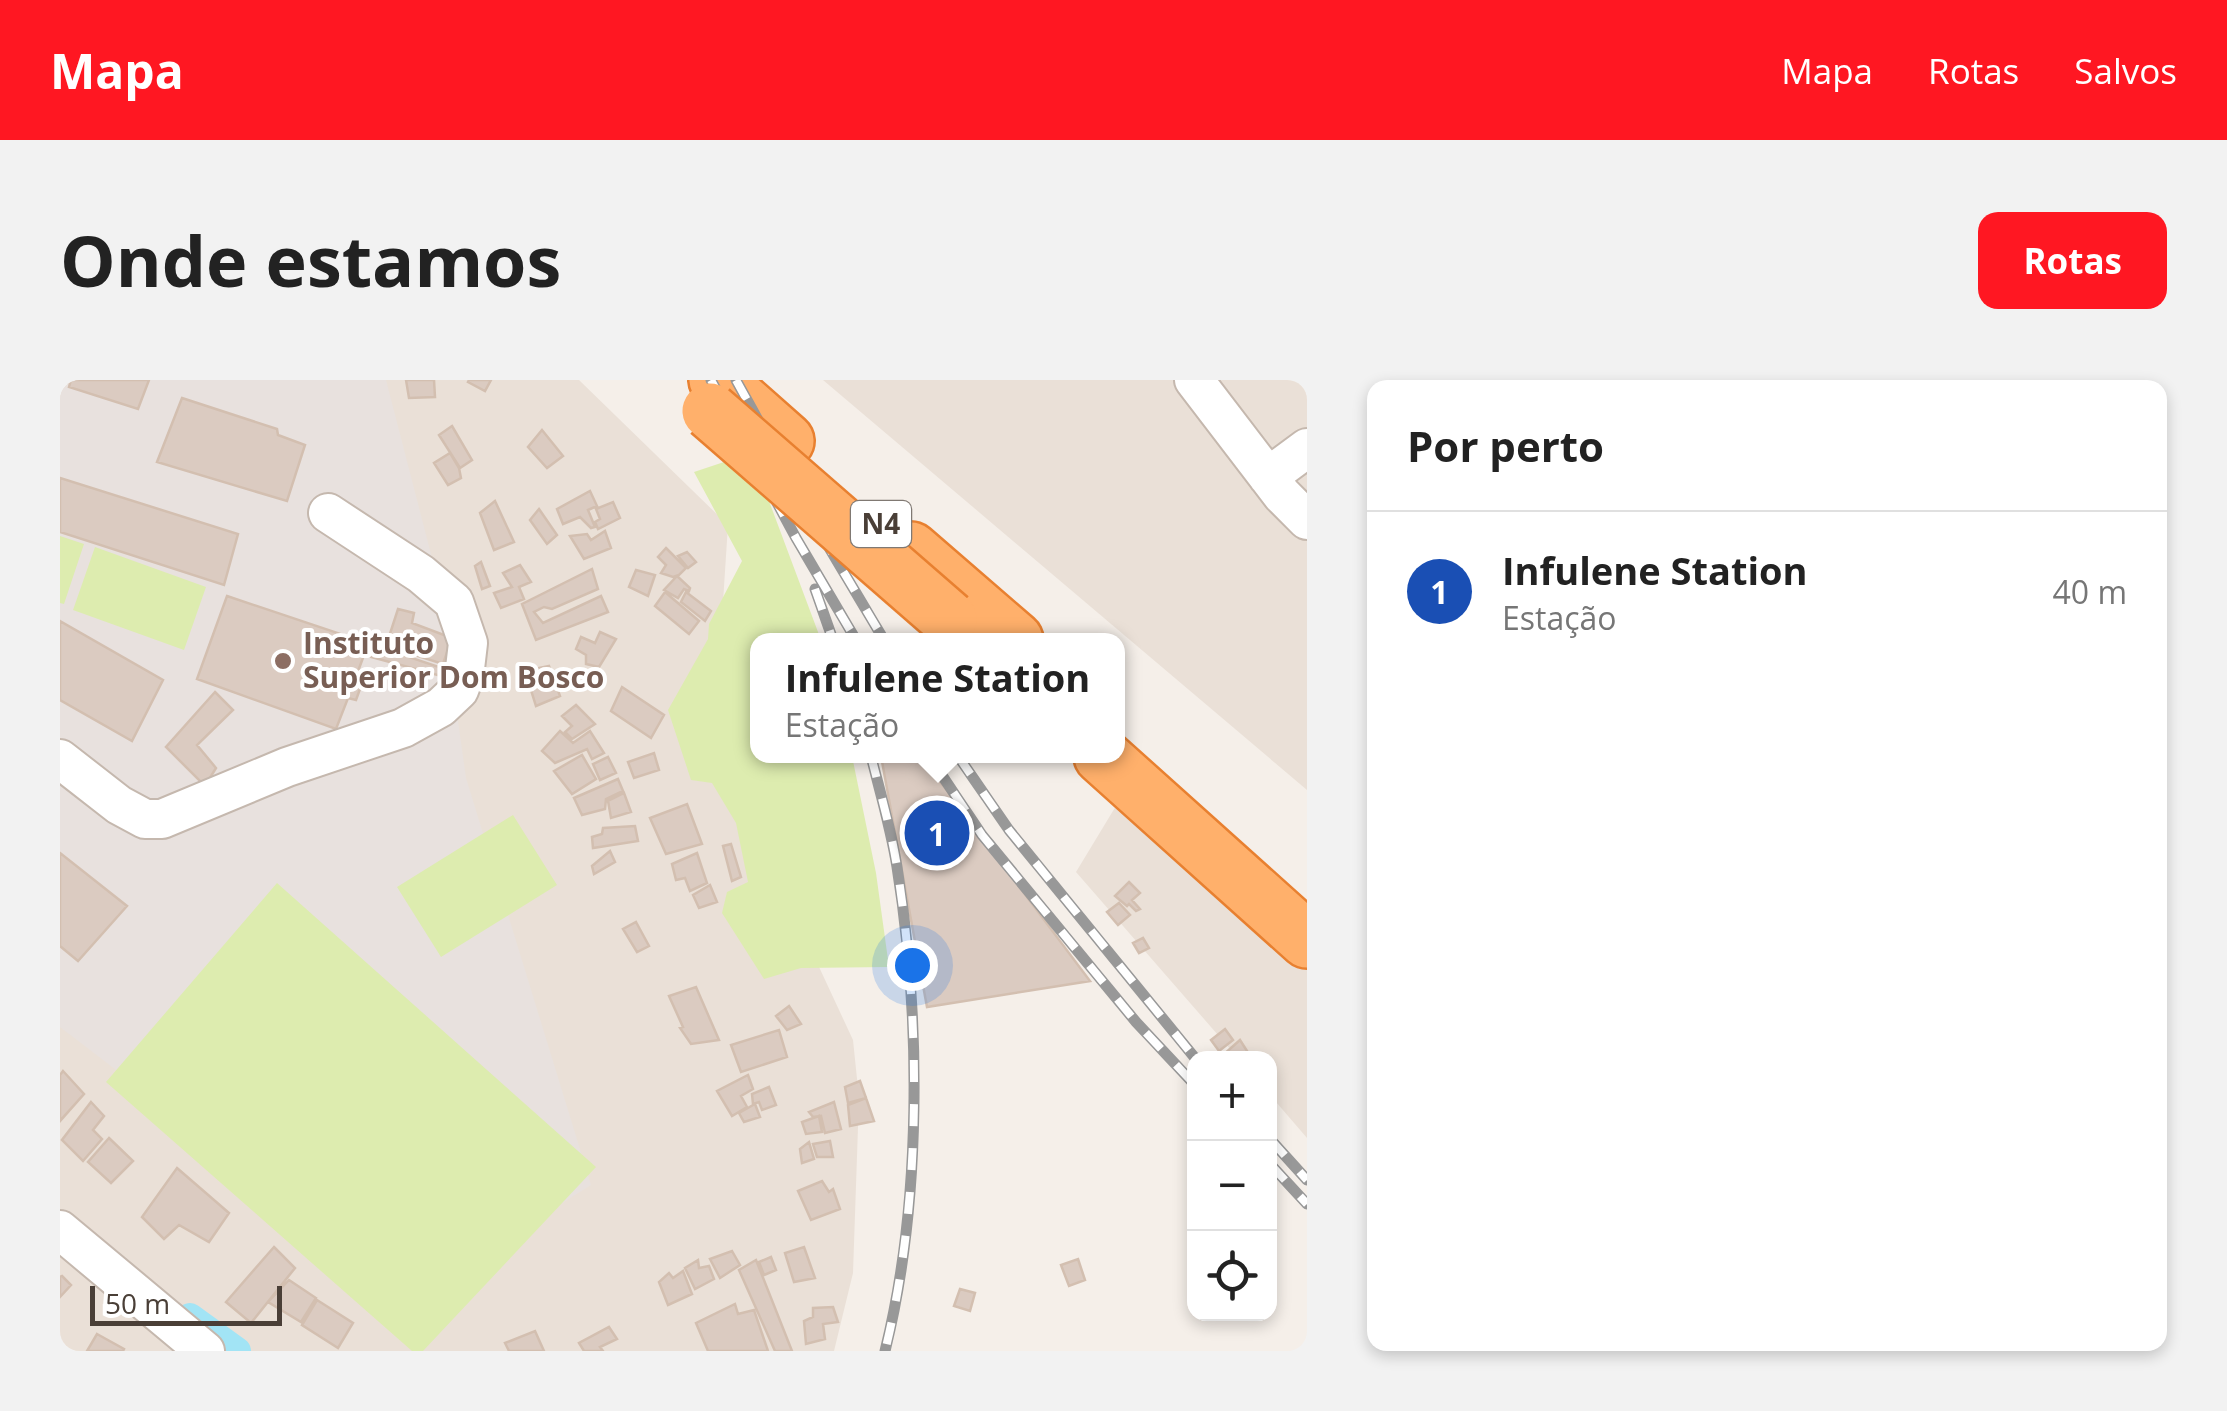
<!DOCTYPE html>
<html lang="pt">
<head>
<meta charset="utf-8">
<style>
	body { margin:0; font-family:"Open Sans",sans-serif; background:#f2f2f2; color:#222 }
	.controls { position:absolute; right:30px; bottom:30px; display:grid; overflow:hidden; border-radius:20px; box-shadow:0 5px 15px #0003 }
	.controls button { width:90px; height:90px; display:grid; place-items:center; padding:0; border:0; border-bottom:2px solid #e0e0e0; background:#fff; color:#222; font:50px sans-serif }
	.scale { position:absolute; left:30px; bottom:25px; width:192px; box-sizing:border-box; padding-left:10px; border:5px solid #4a3f37; border-top:0; font-size:28px; line-height:35px; white-space:nowrap; color:#4a3f37; -webkit-text-stroke:8px #fff; paint-order:stroke }
	.you { position:absolute; left:852px; top:585px; width:35px; height:35px; margin:-25px; border:8px solid #fff; border-radius:50%; background:#1a73e8; box-shadow:0 0 0 15px #1a73e833 }
	.badge { display:grid; place-items:center; width:65px; height:65px; border-radius:50%; background:#ff1722; color:#fff; font-size:32px; font-weight:700 }
	.pin { position:absolute; translate:-50% -50%; border:5px solid #fff; box-shadow:0 2px 10px #0006 }
	.popup { position:absolute; left:690px; top:253px; width:375px; height:130px; box-sizing:border-box; display:grid; place-content:center; border-radius:20px; background:#fff; filter:drop-shadow(0 2px 8px #0005); font-size:32px; white-space:nowrap; color:#767676 }
	.popup b { font-size:38px; color:#222 }
	.popup::after { content:''; position:absolute; left:50%; top:100%; margin-left:-20px; border:20px solid transparent; border-top-color:#fff }
	.list { margin:0; padding:0; list-style:none }
	h2 { display:flex; justify-content:space-between; align-items:center; height:130px; margin:0; padding:0 40px; font-size:42px }
	h2 small { font-size:32px; font-weight:400; color:#767676 }
	.list li { display:grid; grid-template-columns:65px 1fr auto; gap:30px; align-items:center; box-sizing:border-box; height:160px; padding:0 40px; border-top:2px solid #e0e0e0 }
	.list b { display:block; font-size:38px; white-space:nowrap }
	.list p { margin:0; font-size:32px; white-space:nowrap; color:#767676 }
	.list em { font-size:32px; font-style:normal; color:#767676 }
	.icon { flex:none; width:55px; height:55px; fill:none; stroke:currentColor; stroke-width:2; stroke-linecap:round; stroke-linejoin:round }
	.map { position:relative; flex:none; width:1247px; height:971px; overflow:hidden; border-radius:20px }
	header { display:flex; align-items:center; gap:60px; box-sizing:border-box; height:140px; padding:0 50px; background:#ff1722; color:#fff }
	header strong { font-size:48px }
	nav { display:flex; gap:55px; margin-inline-start:auto; font-size:35px }
	.intro { display:flex; align-items:center; justify-content:space-between; box-sizing:border-box; height:240px; padding:0 60px }
	h1 { margin:0; font-size:70px }
	.button { padding:25px 45px; border-radius:20px; background:#ff1722; color:#fff; font-size:35px; font-weight:700 }
	main { display:flex; gap:60px; padding:0 60px }
	aside { flex:1; background:#fff; border-radius:20px; box-shadow:0 5px 15px #0003 }
	.map>svg:first-child { display:block }
	.residential { fill:#eae0d7 }
	.industrial { fill:#e8e1de }
	.green { fill:#ddecaf }
	.lines { fill:none; stroke-linecap:round; stroke-linejoin:round }
	.canal { stroke:#a2e4f5; stroke-width:28 }
	.building { fill:#dbcbc1; stroke:#d3bfb0; stroke-width:2.5 }
	.minor-casing { stroke:#c5b8ae; stroke-width:42 }
	.highway-casing { stroke:#e88030; stroke-width:60 }
	.minor { stroke:#fff; stroke-width:38 }
	.highway { stroke:#ffb06b; stroke-width:55 }
	.rail-casing { stroke:#989898; stroke-width:11 }
	.rail { stroke:#fff; stroke-width:8; stroke-dasharray:22; stroke-linecap:butt }
	.highway-bridge-casing { stroke:#e88030; stroke-width:60; stroke-linecap:butt }
	.highway-bridge { stroke:#ffb06b; stroke-width:55 }
	.education-dot { fill:#8d6e63; stroke:#fff; stroke-width:4 }
	.labels { text-anchor:middle; stroke-width:8; stroke-linejoin:round; paint-order:stroke }
	.shield { fill:#fff; stroke:#807973; stroke-width:2.5 }
	.shield-label { font-size:28px; font-weight:bold; fill:#4a3f37 }
	.education-label { font-size:30px; font-weight:bold; fill:#785e54; stroke:#fff; text-anchor:start }
</style>
</head>
<body>
<header>
<strong>Mapa</strong>
<nav><a>Mapa</a><a>Rotas</a><a>Salvos</a></nav>
</header>
<div class="intro"><h1>Onde estamos</h1><a class="button">Rotas</a></div>
<main>
<div class="map">
<svg width="1247" height="971" viewBox="0 0 1247 971">
	<rect width="100%" height="100%" fill="#f5efe9"/>
	<!-- residential -->
	<path class="residential" d="M0 0H519L668 145 654 361 793 660 799 718 793 893 774 971H0Z
		M763 0H1247V410Z
		M1059 421 1247 587V758L1210 715V678H1178L1016 492Z"/>
	<!-- industrial -->
	<path class="industrial" d="M0 0H326L379 205 406 398 531 805 352 917 0 647Z"/>
	<!-- green -->
	<path class="green" d="M691 73 761 260H697V376H792L816 493 829 587 741 588 704 599 662 533 667 512 688 502 676 443 652 403 631 400 608 330 648 259 649 244 682 181 634 92Z
		M0 156 24 164 4 224 0 223Z
		M35 167 146 207 124 270 13 230Z
		M453 435 497 505 381 577 337 507Z
		M217 503 536 787 363 971H352L46 702Z"/>
	<g class="lines">
		<!-- canal -->
		<path class="canal" d="M130 937 177 971"/>
	</g>
	<!-- building -->
	<path class="building" d="M11 0H89L78 29 9 7Z
		M346 0H374L375 17 349 18Z
		M409 0H431L425 11 408 2Z
		M122 18 217 49 218 55 245 65 227 121 97 82Z
		M392 46 412 80 400 88 379 55Z
		M482 50 503 76 487 88 468 67Z
		M390 73 399 88 401 98 388 105 374 83Z
		M0 98 178 154 164 205 0 152Z
		M530 111 537 126 528 130 535 147 531 148 520 137 503 144 497 129Z
		M435 121 454 162 434 170 420 133Z
		M553 122 560 138 538 149 535 142 540 139 536 129Z
		M479 129 497 155 487 164 470 140Z
		M545 151 551 168 524 179 510 156 527 154 531 160Z
		M606 168 626 188 619 195 613 197 601 193 606 185 598 177Z
		M627 172 636 182 628 188 618 176Z
		M421 182 430 206 422 209 415 186Z
		M460 185 471 202 459 207 464 219 441 228 434 213 452 207 443 193Z
		M532 189 538 209 492 229 484 227 474 232 483 243 541 216 548 232 476 260 462 224Z
		M576 190 595 195 588 216 569 207Z
		M617 196 630 208 629 211 624 209 618 218 604 210Z
		M605 212 639 241 629 254 595 226Z
		M626 212 651 231 645 241 621 222Z
		M167 216 382 288 381 296 304 275 297 294 304 298 296 320 288 318 276 349 137 299Z
		M338 229 354 233 352 243 392 258 383 284 326 266Z
		M0 241 103 300 72 361 0 320Z
		M540 252 556 259 539 287 526 284V275L516 269 521 257 535 263Z
		M489 286 500 316 476 326 465 291Z
		M562 307 604 335 591 358 551 331Z
		M155 312 173 330 137 365 156 388 145 406 106 367Z
		M516 325 535 344 512 359 505 352 512 346 502 336Z
		M500 351 513 363 530 351 544 373 532 379 527 369 495 383 482 371Z
		M594 373 599 390 574 398 568 382Z
		M522 375 536 399 512 414 494 391Z
		M821 376H861L1030 601 867 627Z
		M548 377 556 393 540 400 533 384Z
		M558 399 563 411 546 419 545 429 522 435 514 418Z
		M564 413 571 432 551 438 548 421Z
		M627 424 642 464 606 474 590 438Z
		M575 446 578 461 533 468 532 457 542 454 543 448Z
		M671 464 681 497 672 501 663 466Z
		M550 471 555 482 534 494 532 486Z
		M0 473 67 526 18 581 0 566Z
		M637 473 647 503 630 511 625 498 616 500 612 484Z
		M1069 502 1080 513 1072 520 1080 529 1076 531 1069 524 1067 526 1055 516Z
		M650 505 657 522 639 528 633 515Z
		M1059 523 1070 535 1058 545 1047 532Z
		M576 542 589 566 577 572 563 549Z
		M1083 558 1089 568 1079 573 1073 563Z
		M636 607 659 660 631 664 620 648 623 647 609 616Z
		M729 626 741 644 727 650 716 636Z
		M1165 649 1173 660 1159 671 1151 660Z
		M719 650 727 677 681 692 671 665Z
		M1180 660 1189 674 1182 678H1166L1163 675Z
		M3 691 24 714 0 741V695Z
		M688 695 693 709 681 716 687 727 672 736 657 711Z
		M800 701 806 718 788 723 785 707Z
		M709 707 716 725 702 730 699 722 693 724 692 714Z
		M806 718 814 741 790 746 788 725Z
		M31 722 44 736 33 750 42 759 23 781 2 760Z
		M774 722 781 749 765 753 761 736 753 737 749 732Z
		M695 724 700 737 684 742 679 733Z
		M759 736 762 752 746 754 742 742Z
		M49 758 73 781 51 803 28 782Z
		M770 761 773 777H757L753 764Z
		M749 762 754 779 742 783 740 769Z
		M117 788 169 833 149 862 119 845 104 859 82 837Z
		M762 801 769 812 773 809 780 829 751 840 738 811Z
		M214 867 235 888 191 943 166 922Z
		M744 867 755 898 734 902 725 873Z
		M672 871 680 885 660 898 650 879Z
		M711 877 716 890 704 895 699 882Z
		M1018 879 1025 900 1009 906 1001 885Z
		M638 880 639 888 649 886 654 899 635 909 625 888Z
		M696 880 732 971H715L679 890Z
		M623 891 632 914 608 925 599 902 609 893 613 898Z
		M2 896 11 905 0 917V897Z
		M229 900 256 918 241 942 208 922Z
		M900 909 915 913 910 931 894 926Z
		M257 920 293 943 278 968 242 945Z
		M675 924 678 934 694 930 708 971H648L636 943Z
		M773 927 778 942 763 944 765 959 746 964 744 941 753 937V928Z
		M549 947 557 959 540 967 543 971H524L519 963Z
		M475 951 484 971H449L445 963Z
		M37 954 64 969 63 971H27Z"/>
	<g class="lines">
		<!-- minor casing -->
		<g class="minor-casing">
			<path id="minor" d="M1134 0 1222 115 1247 140
				M1208 97 1247 68
				M0 379 59 425 85 439H102L227 387 343 348 381 327 399 310 404 297 408 263 394 222 361 194 268 133
				M0 850 145 971"/>
		</g>
		<!-- highway casing -->
		<g class="highway-casing">
			<path id="highway" d="M657 0 726 61
				M851 170 955 260
				M1042 376 1247 560"/>
		</g>
		<!-- minor -->
		<use href="#minor" class="minor"/>
		<!-- highway -->
		<use href="#highway" class="highway"/>
		<!-- rail casing -->
		<g class="rail-casing">
			<path id="rail" d="M651 0 736 158 796 260
				M676 0 755 144 824 260
				M755 209 773 260
				M811 376C820 412 831 449 837 487 861 638 862 822 825 971
				M869 376 922 455 1076 642 1134 704
				M898 376 949 450 1135 678
				M1210 759 1247 800
				M1210 784 1247 824"/>
		</g>
		<!-- rail -->
		<use href="#rail" class="rail"/>
		<!-- highway-bridge casing -->
		<g class="highway-bridge-casing">
			<path id="highway-bridge" d="M650 31 889 239"/>
		</g>
		<!-- highway-bridge -->
		<use href="#highway-bridge" class="highway-bridge"/>
	</g>
	<!-- markers -->
	<circle class="education-dot" cx="223" cy="281" r="10"/>
	<g class="labels">
		<!-- shield labels -->
		<rect class="shield" x="791" y="121" width="60" height="46" rx="8"/>
		<g class="shield-label">
			<text x="821" y="154">N4</text>
		</g>
		<!-- education labels -->
		<g class="education-label">
			<text x="243" y="274">Instituto<tspan x="243" dy="34">Superior Dom Bosco</tspan></text>
		</g>
	</g>
</svg>
<div class="controls">
<button>+</button>
<button>−</button>
<button><svg class="icon" aria-label="locate" viewBox="0 0 24 24"><circle cx="12" cy="12" r="6"/><path d="M12 2v4M12 18v4M2 12h4M18 12h4"/></svg></button>
</div>
<div class="scale">50 m</div>
<div class="you"></div>
<div class="pin badge" style="left:877px;top:453px;background:#1a4fb4">1</div>
<div class="popup"><b>Infulene Station</b>Estação</div>
</div>
<aside>
<h2>Por perto<small></small></h2>
<ul class="list">
<li><span class="badge" style="background:#1a4fb4">1</span><div><b>Infulene Station</b><p>Estação</p></div><em>40 m</em></li>
</ul>
</aside>
</main>
</body>
</html>
